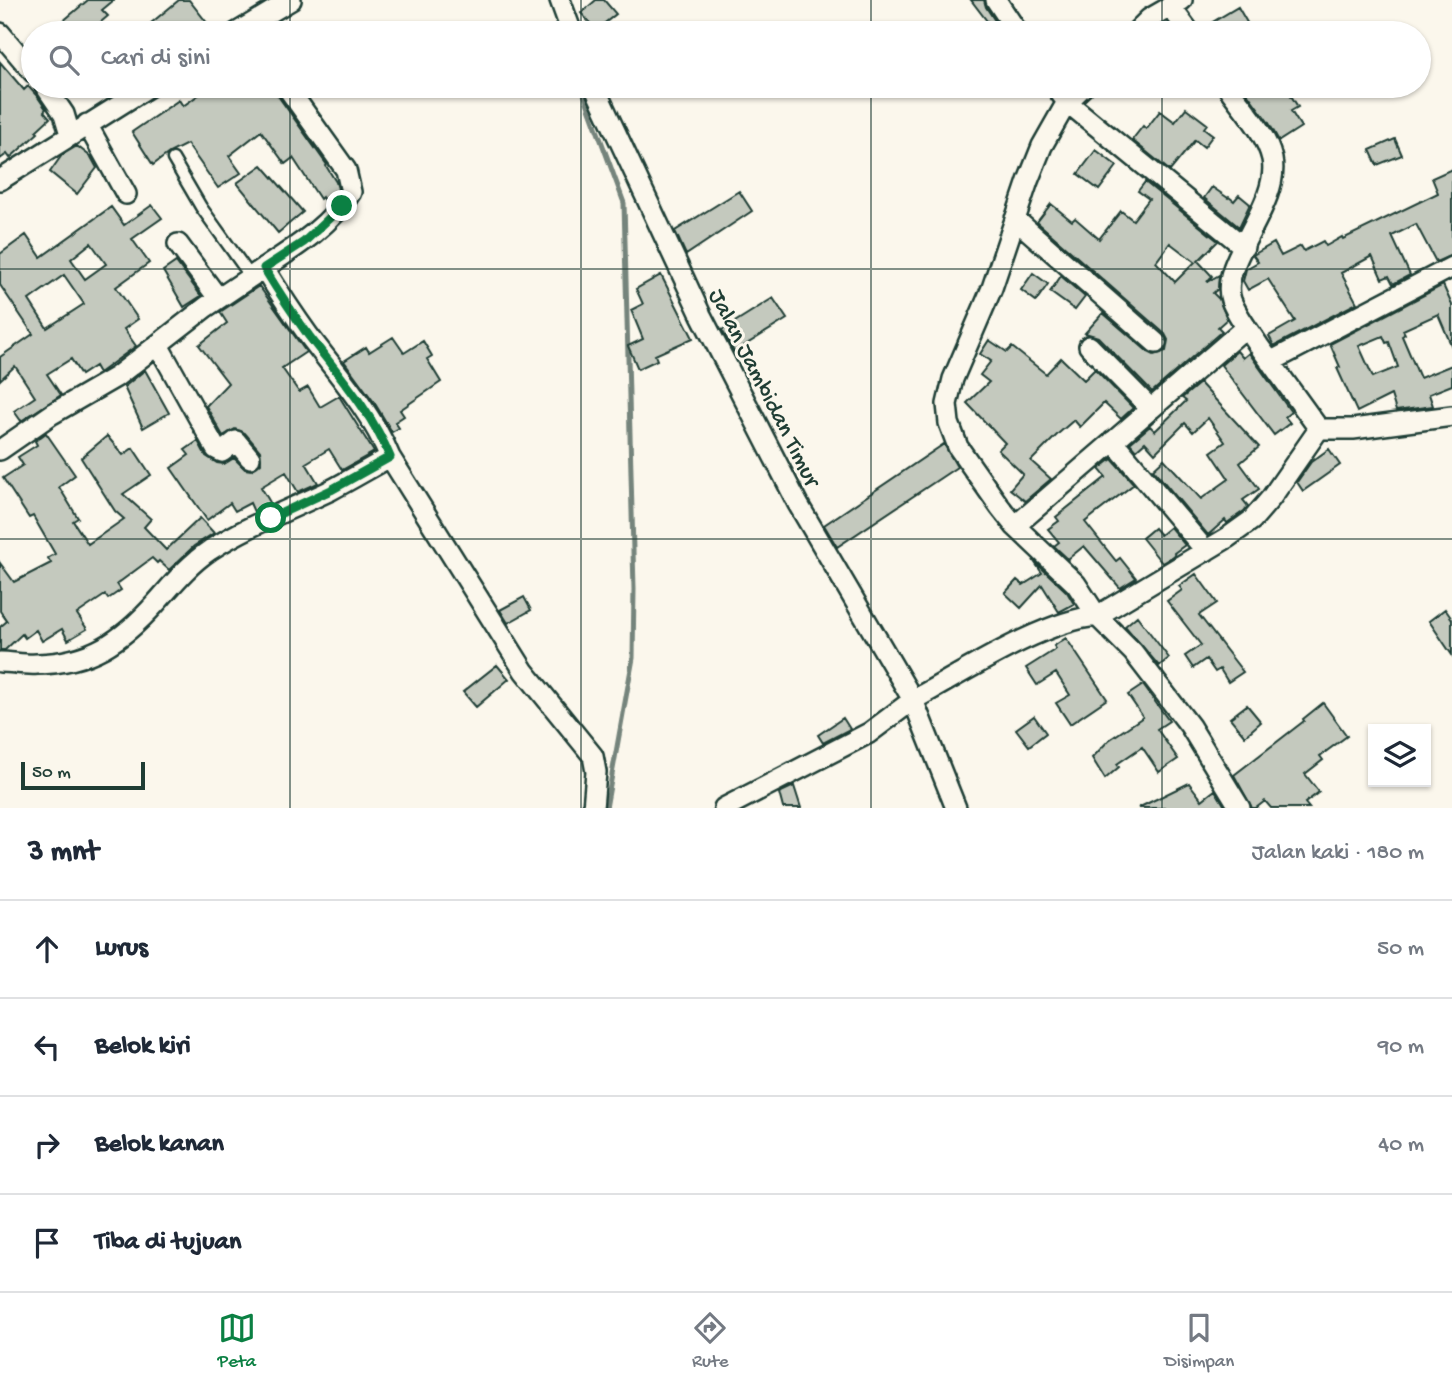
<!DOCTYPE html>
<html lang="id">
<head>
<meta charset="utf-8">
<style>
	body { margin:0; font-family:"Gochi Hand",sans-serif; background:#f6f6f7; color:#1f2937 }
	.controls { position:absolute; right:21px; bottom:21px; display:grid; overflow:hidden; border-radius:0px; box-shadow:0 2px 5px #0004 }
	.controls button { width:63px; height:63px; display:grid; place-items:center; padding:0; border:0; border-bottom:2px solid #e0e1e3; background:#fff; color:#1f2937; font:35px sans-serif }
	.scale { position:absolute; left:21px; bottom:18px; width:124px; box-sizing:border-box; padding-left:7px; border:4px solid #1f3d34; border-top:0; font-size:19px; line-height:24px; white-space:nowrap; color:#1f3d34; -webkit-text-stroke:5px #fbf7ec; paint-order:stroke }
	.stop { position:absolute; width:21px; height:21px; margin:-16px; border:5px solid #0b8043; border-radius:50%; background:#fff }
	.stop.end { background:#0b8043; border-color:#fff; box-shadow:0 2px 7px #0008 }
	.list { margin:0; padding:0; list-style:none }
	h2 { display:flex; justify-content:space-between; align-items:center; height:91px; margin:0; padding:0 28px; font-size:30px }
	h2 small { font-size:23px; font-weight:400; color:#747a83 }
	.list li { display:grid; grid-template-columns:46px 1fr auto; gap:21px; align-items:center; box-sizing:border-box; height:98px; padding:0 28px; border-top:2px solid #e0e1e3 }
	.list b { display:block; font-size:26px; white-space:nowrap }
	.list em { font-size:23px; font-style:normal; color:#747a83 }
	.icon { flex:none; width:38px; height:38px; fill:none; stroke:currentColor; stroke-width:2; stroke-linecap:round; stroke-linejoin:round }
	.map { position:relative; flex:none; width:1452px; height:808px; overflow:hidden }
	.search { position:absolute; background:#fff; box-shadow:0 2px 5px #0004; left:21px; right:21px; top:21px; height:77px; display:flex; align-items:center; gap:18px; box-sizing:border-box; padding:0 24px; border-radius:38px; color:#747a83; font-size:26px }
	.sheet { height:483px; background:#fff }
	nav { display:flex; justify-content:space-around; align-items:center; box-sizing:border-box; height:98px; border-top:2px solid #e0e1e3; background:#fff; font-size:19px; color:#747a83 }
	nav a { display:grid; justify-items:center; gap:4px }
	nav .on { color:#0b8043 }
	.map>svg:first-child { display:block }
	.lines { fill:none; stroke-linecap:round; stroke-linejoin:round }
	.stream { stroke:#74847b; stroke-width:5 }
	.building { fill:#c4c9be; stroke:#1f3d34; stroke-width:2; fill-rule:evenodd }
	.lane-casing { stroke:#1f3d34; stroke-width:15 }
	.street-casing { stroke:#1f3d34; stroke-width:24 }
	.lane { stroke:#fbf7ec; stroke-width:10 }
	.street { stroke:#fbf7ec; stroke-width:19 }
	.route { stroke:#0b8043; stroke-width:9 }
	.grid { fill:none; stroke:#1f3d34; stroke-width:2; stroke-opacity:0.55 }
	.labels { text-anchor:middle; stroke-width:6; stroke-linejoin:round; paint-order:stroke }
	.street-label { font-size:24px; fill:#1f3d34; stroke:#fbf7ec }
</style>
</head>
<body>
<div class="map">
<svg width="1452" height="808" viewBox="0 0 1452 808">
	<rect width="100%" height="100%" fill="#fbf7ec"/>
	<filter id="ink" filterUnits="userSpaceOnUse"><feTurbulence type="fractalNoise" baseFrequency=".0143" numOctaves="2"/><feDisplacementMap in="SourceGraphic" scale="14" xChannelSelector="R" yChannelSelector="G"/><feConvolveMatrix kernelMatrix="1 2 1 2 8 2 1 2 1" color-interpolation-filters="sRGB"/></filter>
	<g filter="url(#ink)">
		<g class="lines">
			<!-- stream -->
			<path class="stream" d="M581 86 624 203 634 589 633 658 606 808"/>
		</g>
		<!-- building -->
		<path class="building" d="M88 0H114L102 10 108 16 88 33H49Z
			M179 0H189L215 33H139Z
			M596 0H604L616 14 596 30 581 13Z
			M971 0H984L986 7 1003 33H979L990 25Z
			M1238 7 1253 33H1202L1201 29Z
			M0 62 24 90 28 86 37 96 46 109 44 111 50 118 36 131 38 133 10 158 7 154 0 159Z
			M211 86H274L276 93 327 165 326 166 336 182 338 189 332 198 325 202 322 197 320 199 293 158 285 164 261 131 229 156 241 173 218 188 187 144 169 153 153 165 132 132 179 100 183 106Z
			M1242 86H1285L1298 107 1291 111 1301 127 1279 141 1269 123Z
			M1186 108 1207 124 1204 128 1213 135 1204 147 1195 140 1170 171 1132 140 1143 126 1146 129 1160 111 1175 122Z
			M1395 139 1402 155 1377 165 1370 150Z
			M77 146 91 157 97 168 77 194 50 172 62 155Z
			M1096 150 1117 166 1099 190 1078 174Z
			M262 165 303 212 278 233 237 183Z
			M1452 169V255L1436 262 1416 224 1392 236 1410 275 1393 284 1389 276 1382 279 1372 256 1341 273 1357 303 1274 346 1269 336 1295 321 1268 279 1248 290 1243 281 1246 269 1258 262 1253 255 1274 243 1281 256 1301 246 1304 251 1323 241 1326 246 1342 237 1343 239 1438 193 1432 178Z
			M1145 182 1218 241 1198 261 1212 276 1207 282 1219 275 1218 289 1213 293 1219 299 1227 319 1218 327 1222 331 1152 392 1098 337 1085 333 1103 313 1148 352 1154 355 1166 351 1168 340 1165 334 1037 222 1051 204 1072 221 1075 218 1099 239 1121 211 1133 220 1149 199 1138 191ZM1170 243 1195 262 1175 282 1156 262Z
			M1212 187 1228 198 1229 197 1234 201 1239 195 1250 204 1239 227 1204 198Z
			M739 191 752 211 686 255 675 231Z
			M152 205 162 218 132 239 149 263 116 287 138 319 124 329 136 346 99 373 95 366 81 375 71 359 47 374 61 395 21 421 14 411 35 397 15 366 0 380V357L33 334 0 285V254L26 235 41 257 111 207 124 225ZM91 243 106 264 85 279 71 259ZM64 275 84 304 47 328 29 300Z
			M176 262 201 296 184 307 163 271Z
			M1033 273 1048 284 1036 301 1021 290Z
			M661 275 693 338 655 355 657 360 638 369 628 346 643 339 631 310 643 304 636 289Z
			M1061 276 1085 297 1075 310 1050 292Z
			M1443 285 1452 305V347L1438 314 1403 330 1405 334 1402 336 1420 378 1452 365V385L1429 394 1433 406 1396 411 1391 395 1357 412 1337 368 1340 367 1330 344ZM1383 336 1386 343 1389 342 1398 367 1373 377 1359 346Z
			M259 286 306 352 282 368 299 392 308 387 320 407 339 396 374 452 342 470 329 449 306 463 318 483 298 492 286 472 261 487 271 504 254 512 250 503 235 511 230 503 207 520 171 468 189 455 185 450 198 441 206 456 217 463 224 464 234 458 245 469 251 470 261 463 260 451 245 433 235 429 223 436 206 406 228 383 199 345 227 323 220 312Z
			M773 298 787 319 734 352 722 330Z
			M393 337 404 353 423 341 432 356 427 359 441 382 400 410 404 416 395 422 399 428 392 432 374 402 344 361 366 347 369 352Z
			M989 340 1007 352 1012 347 1046 374 1061 358 1084 380 1095 369 1133 408 1121 419 1104 403 1080 427 1074 420 1059 433 1031 461 1051 479 1025 501 1010 489 1023 474 998 450 1005 443 967 403 989 382 980 375 991 361 980 354Z
			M1237 351 1243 358 1249 353 1291 412 1285 417 1290 423 1274 435 1221 365Z
			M145 370 169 413 143 428 124 387Z
			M1200 383 1259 447 1240 463 1259 489 1243 500 1248 506 1244 511 1227 523 1225 520 1208 535 1153 469 1164 459 1201 499 1229 479 1211 452 1225 442 1208 418 1193 432 1185 423 1155 453 1145 442 1136 450 1130 443 1150 426 1155 431 1186 401 1182 398Z
			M46 433 75 475 59 487 78 518 73 521 88 544 124 519 115 511 81 458 107 436 123 455 133 448 151 475 123 494 151 519 144 527 166 550 200 518 214 533 194 546 169 570 159 561 157 563 152 558 117 584 121 590 108 599 105 595 77 614 87 629 68 640 62 629 42 641 36 630 25 638 22 634 5 650H0V627L7 621 0 611V563L14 582 51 563 48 558 55 554 33 516 29 518 3 478 23 465 18 457 37 445 35 441Z
			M944 444 957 467 837 547 824 525Z
			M1329 449 1340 465 1303 491 1297 482 1311 462Z
			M1112 459 1134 484 1085 522 1116 561 1120 558 1136 578 1120 588 1084 546 1068 559 1054 546 1059 542 1048 529 1059 521 1056 517 1106 477 1099 469Z
			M1170 527 1185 545 1174 553 1175 555 1162 563 1142 538 1154 528 1160 535Z
			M1033 560 1067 592 1074 604 1059 612 1042 585 1021 608 1005 593 1017 580 1023 585 1042 573Z
			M1196 574 1217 603 1199 615 1243 672 1228 682 1220 669 1215 672 1206 659 1193 668 1185 656 1201 645 1167 601 1182 590 1179 586Z
			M524 597 531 610 508 623 500 610Z
			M1445 609 1452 619V655L1429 621Z
			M1137 616 1169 658 1159 666 1125 626Z
			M1066 638 1107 699 1070 724 1056 703 1070 695 1056 673 1037 685 1026 668 1056 649 1054 646Z
			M497 665 509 679 476 707 463 692Z
			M1143 685 1169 721 1157 729 1178 759 1159 772 1142 747 1117 764 1119 767 1105 779 1092 758 1109 740 1143 717 1128 695Z
			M1323 703 1347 736 1320 756 1323 760 1305 774 1319 792 1305 803 1309 808H1271L1265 801 1256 808H1252L1234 775 1304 721 1303 719Z
			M1247 705 1261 722 1245 736 1230 718Z
			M1034 716 1046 733 1029 746 1016 729Z
			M843 718 850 729 823 743 818 735Z
			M1189 783 1202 800 1215 790 1226 808H1138Z
			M794 786 801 808H783L779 793Z"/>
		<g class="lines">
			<!-- lane casing -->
			<g class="lane-casing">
				<path id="lane" d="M173 159 201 207 251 277"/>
			</g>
			<!-- street casing -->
			<g class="street-casing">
				<path id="street" d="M560 0 572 33
					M996 0 1018 33
					M1170 6 1190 33
					M0 33 33 72
					M236 33 291 0
					M1135 33 1149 19 1182 0
					M45 86 64 114 70 134
					M594 86 701 315 798 504 913 700C963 673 1042 621 1097 616L1227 538 1252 520 1271 498 1319 429H1353L1452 416
					M1055 86 1067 102 1042 146 1028 181 992 288 953 379 947 404 949 423 958 447 1000 507 1015 526 1076 584 1097 616 1133 652 1190 726 1240 808
					M1084 86 1067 102 1244 247
					M1227 86C1242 108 1266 132 1272 159 1281 205 1218 262 1231 300 1237 316 1250 332 1259 346 1279 374 1299 401 1319 429
					M87 124 126 194
					M0 180 150 86
					M1015 219 1156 343
					M178 244 218 298
					M264 268C296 247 331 225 351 192L346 170 286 86
					M158 345 216 449 222 452 236 441 250 458
					M1089 346 1151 409
					M1270 362 1452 267
					M1113 441 1206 551
					M0 450 52 414 116 377 206 307 264 268C278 291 293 314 309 336 338 374 372 413 390 457L524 671 593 756 596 772 593 808
					M1015 526 1246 327
					M0 662C12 662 25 665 37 664 90 663 122 641 156 603 173 584 188 565 210 550 247 526 289 510 329 491 350 480 370 468 390 457
					M724 808 869 733 913 700 956 808"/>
			</g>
			<!-- lane -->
			<use href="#lane" class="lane"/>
			<!-- street -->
			<use href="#street" class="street"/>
		</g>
	</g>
	<g class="lines" filter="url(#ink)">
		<!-- route -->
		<path class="route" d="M271 518 331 490 390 457C372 412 338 374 309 336 293 314 278 291 264 268L304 242 342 206"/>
	</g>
	<!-- grid -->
	<path class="grid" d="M290 0V33M581 0V33M871 0V33M1162 0V33M290 86V808M581 86V808M871 86V808M1162 86V808M0 269H1452M0 539H1452"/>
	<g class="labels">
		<!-- street labels -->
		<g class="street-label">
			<text transform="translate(766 387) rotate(63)" y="8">Jalan Jambidan Timur</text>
		</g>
	</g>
</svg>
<div class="controls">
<button><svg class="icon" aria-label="layers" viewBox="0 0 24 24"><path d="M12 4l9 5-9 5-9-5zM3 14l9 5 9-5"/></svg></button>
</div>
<div class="scale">50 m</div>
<div class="stop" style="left:271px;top:518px"></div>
<div class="stop end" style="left:342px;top:206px"></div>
<div class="search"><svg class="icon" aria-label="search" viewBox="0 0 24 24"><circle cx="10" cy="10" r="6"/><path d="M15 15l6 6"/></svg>Cari di sini</div>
</div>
<section class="sheet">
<h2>3 mnt<small>Jalan kaki · 180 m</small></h2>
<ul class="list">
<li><svg class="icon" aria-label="ahead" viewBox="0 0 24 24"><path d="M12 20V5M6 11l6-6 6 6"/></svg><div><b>Lurus</b></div><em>50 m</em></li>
<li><svg class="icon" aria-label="left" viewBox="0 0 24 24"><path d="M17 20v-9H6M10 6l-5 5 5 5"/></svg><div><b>Belok kiri</b></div><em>90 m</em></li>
<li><svg class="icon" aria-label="right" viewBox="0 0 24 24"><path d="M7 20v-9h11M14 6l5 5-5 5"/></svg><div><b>Belok kanan</b></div><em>40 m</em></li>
<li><svg class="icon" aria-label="arrive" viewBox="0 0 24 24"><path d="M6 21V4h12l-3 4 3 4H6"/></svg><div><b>Tiba di tujuan</b></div></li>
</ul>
</section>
<nav>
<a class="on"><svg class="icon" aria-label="map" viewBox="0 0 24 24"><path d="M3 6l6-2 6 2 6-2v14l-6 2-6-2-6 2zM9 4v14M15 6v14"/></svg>Peta</a>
<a><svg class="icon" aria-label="directions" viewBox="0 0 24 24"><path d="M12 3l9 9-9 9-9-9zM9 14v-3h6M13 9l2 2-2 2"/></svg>Rute</a>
<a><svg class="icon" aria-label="saved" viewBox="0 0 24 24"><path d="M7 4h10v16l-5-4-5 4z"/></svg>Disimpan</a>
</nav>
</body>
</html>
